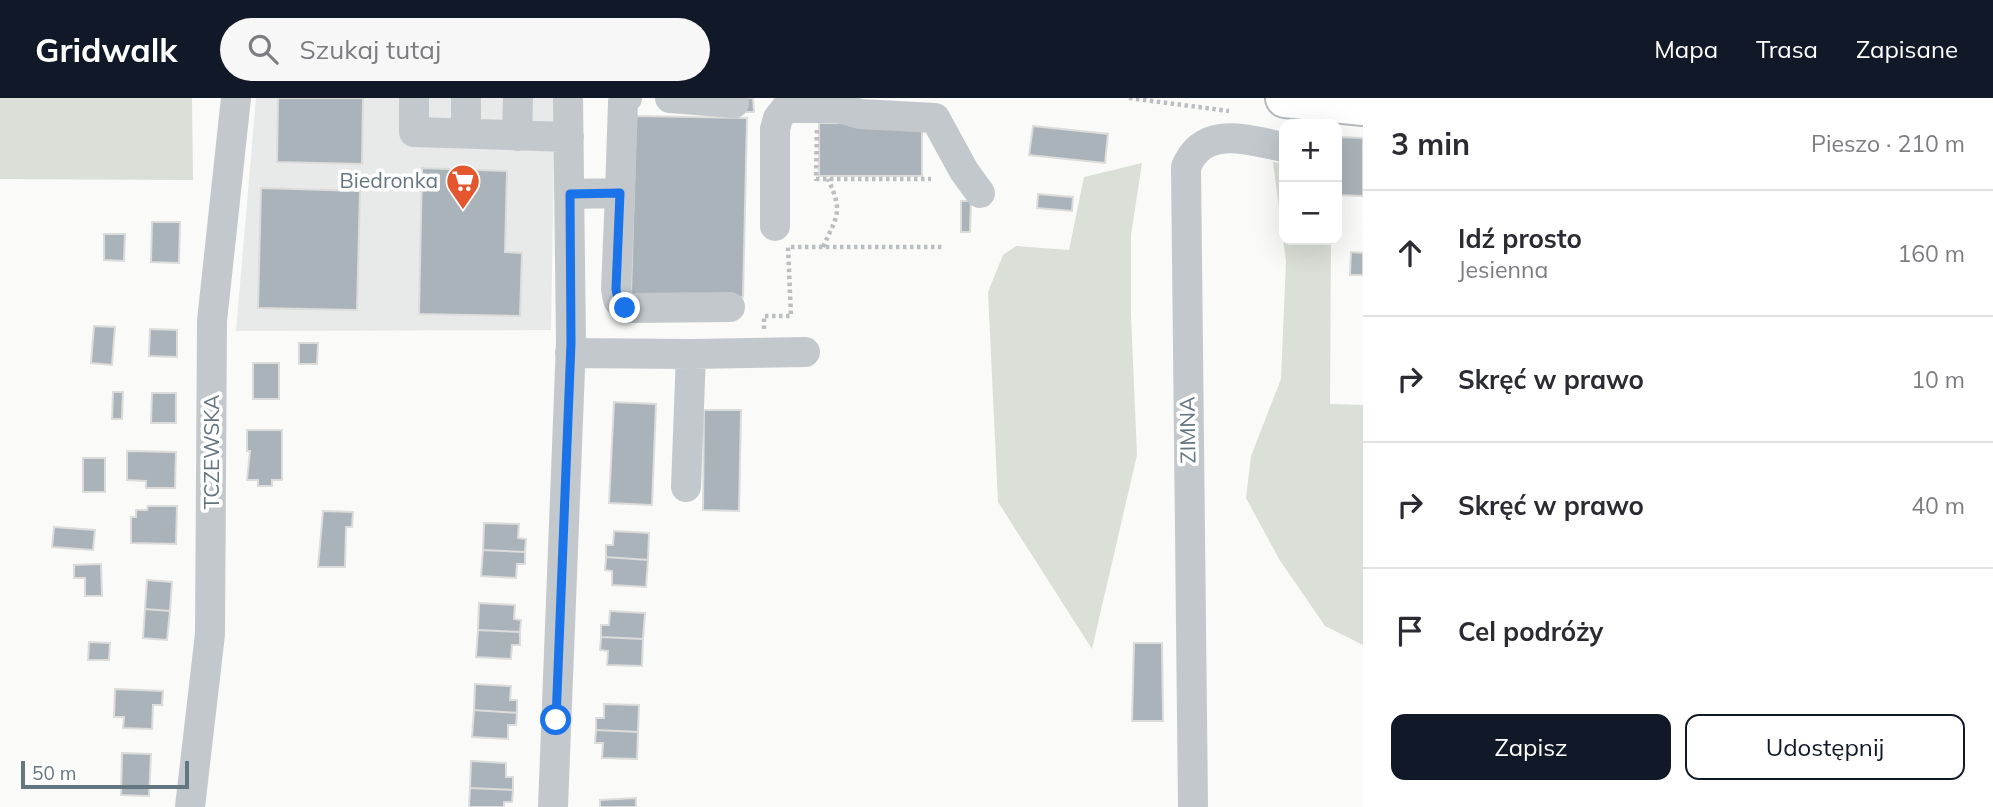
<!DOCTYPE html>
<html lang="pl">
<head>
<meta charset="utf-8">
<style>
	body { margin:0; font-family:Mulish,sans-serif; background:#f7f7f7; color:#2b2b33 }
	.controls { position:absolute; right:21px; top:21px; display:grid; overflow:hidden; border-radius:14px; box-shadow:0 7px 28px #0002 }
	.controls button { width:63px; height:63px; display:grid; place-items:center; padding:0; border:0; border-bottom:2px solid #e1e1e2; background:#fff; color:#2b2b33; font:35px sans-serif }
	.scale { position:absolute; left:21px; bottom:18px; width:168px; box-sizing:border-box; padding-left:7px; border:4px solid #657683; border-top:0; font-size:19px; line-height:24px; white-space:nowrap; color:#657683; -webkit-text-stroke:5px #fff; paint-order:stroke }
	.stop { position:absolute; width:21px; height:21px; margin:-16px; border:5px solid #1a73e8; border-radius:50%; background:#fff }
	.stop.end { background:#1a73e8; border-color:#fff; box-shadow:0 2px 7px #0008 }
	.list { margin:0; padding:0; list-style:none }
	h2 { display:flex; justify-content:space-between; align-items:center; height:91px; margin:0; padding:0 28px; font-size:30px }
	h2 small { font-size:23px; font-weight:400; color:#7c7c81 }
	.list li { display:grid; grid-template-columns:46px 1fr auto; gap:21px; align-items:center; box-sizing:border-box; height:126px; padding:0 28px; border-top:2px solid #e1e1e2 }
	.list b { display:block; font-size:26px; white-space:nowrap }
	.list p { margin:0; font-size:23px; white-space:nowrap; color:#7c7c81 }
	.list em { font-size:23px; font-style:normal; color:#7c7c81 }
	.actions { display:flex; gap:14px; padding:21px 28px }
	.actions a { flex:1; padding:16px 0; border:2px solid #111827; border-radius:14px; text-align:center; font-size:24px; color:#111827 }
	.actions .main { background:#111827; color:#fff }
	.icon { flex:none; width:38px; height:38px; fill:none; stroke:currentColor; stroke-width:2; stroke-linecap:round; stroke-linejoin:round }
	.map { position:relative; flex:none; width:1363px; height:709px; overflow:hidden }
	header { display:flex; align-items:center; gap:42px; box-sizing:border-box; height:98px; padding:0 35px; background:#111827; color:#fff }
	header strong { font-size:33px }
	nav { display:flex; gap:38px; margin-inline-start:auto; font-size:24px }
	.search { width:490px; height:63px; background:#f7f7f7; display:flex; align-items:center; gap:18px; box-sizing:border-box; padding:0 24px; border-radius:38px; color:#7c7c81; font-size:26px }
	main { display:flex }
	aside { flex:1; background:#fff }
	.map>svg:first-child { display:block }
	.built { fill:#e8e9e9 }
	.green { fill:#dadfd7 }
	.building { fill:#aab3b9; stroke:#dcdcda; stroke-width:2 }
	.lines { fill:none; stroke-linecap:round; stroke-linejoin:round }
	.major-casing { stroke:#b5babe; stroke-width:42 }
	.path { stroke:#bbbfc2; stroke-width:4.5; stroke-dasharray:3.5 3.5; stroke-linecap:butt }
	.minor { stroke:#c3c8cc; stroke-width:30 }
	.major { stroke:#fff; stroke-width:38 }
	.route { stroke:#1a73e8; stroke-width:9 }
	.labels { text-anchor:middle; stroke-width:7; stroke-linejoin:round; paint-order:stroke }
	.poi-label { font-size:21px; fill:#657683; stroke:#fff; text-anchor:end }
	.street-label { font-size:21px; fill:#657683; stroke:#fff }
</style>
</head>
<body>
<header>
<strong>Gridwalk</strong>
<div class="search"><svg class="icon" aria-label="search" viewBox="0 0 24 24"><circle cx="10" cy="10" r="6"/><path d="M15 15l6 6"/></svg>Szukaj tutaj</div>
<nav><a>Mapa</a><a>Trasa</a><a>Zapisane</a></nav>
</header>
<main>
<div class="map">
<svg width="1363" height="709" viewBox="0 0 1363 709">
	<rect width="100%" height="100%" fill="#fafaf8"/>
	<!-- built -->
	<path class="built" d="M256 0H555L551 232 236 233Z"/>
	<!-- green -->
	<path class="green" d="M0 0H192L193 82 0 81Z
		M1273 64 1284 66V142H1331L1330 306 1363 307V547L1325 528 1279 461 1246 400 1251 358 1281 281 1286 163Z
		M1142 65 1131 137V217L1137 357 1092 551 998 404 988 194 1003 157 1016 148 1069 152 1084 79Z"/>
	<!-- building -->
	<path class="building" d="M278 0H363L362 66 277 64Z
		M738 0H753L754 14H737Z
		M636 18 747 20 743 199 631 196Z
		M819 25H922V78H819Z
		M1033 28 1108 36 1105 65 1029 57Z
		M1341 39 1363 40V98L1338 97Z
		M422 70 507 73 505 154 522 155 520 218 419 216Z
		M261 90 360 93 357 212 258 210Z
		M1038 96 1073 99 1072 113 1037 110Z
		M961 103H971L970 134H961Z
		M152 124H180L179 165 151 164Z
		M104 136H125L124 163 104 162Z
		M1351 154 1363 155V177H1350Z
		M94 228 115 229 112 267 91 265Z
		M150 231 177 232V259L149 258Z
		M299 245H318L317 266H299Z
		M253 265H279V301H253Z
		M113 294H123L122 321H112Z
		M152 295H176V325H151Z
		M614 304 656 306 652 407 609 405Z
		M704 312H741L739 413 703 412Z
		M247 332H282V382H272V388H258V382H247L250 353H247Z
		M127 353 176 354 175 390H146V383L127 382Z
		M83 360H105V394H83Z
		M148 408H177L176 446 131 445V419H136V412H147Z
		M323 413 353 414 352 429H346L345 469H318Z
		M484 425 519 426 518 440 526 441 525 454 483 452Z
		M54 429 95 432 93 452 52 449Z
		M614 433 649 435 648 462 606 459V447H613Z
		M483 452 525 454V466H517L516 480 481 478Z
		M606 459 648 462 646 489 612 487V473L605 472Z
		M101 466 102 498H85V480H74V467Z
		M147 482 172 484 170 513 145 511Z
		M479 505 515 507 514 521 521 522 520 534 478 532Z
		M145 511 170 513 167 542 143 540Z
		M610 513 645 515 643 541 601 539V527H609Z
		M478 532 520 534V547H512L511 561 476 559Z
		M601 539 643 541 642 568 607 567 608 553 600 552Z
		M89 544 110 545 109 562H88Z
		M1134 545H1162L1163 623H1132Z
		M475 586 511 588 510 602H517V615L474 612Z
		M115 591 163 593 162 607H153L152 631 123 630 124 619H114Z
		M604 606 639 607 638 634 596 632V620H604Z
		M474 612 517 615 516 627H508V641L472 639Z
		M596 632 638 634 637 661 602 660 603 645H595Z
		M122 655 151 656 149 698 121 697Z
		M471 663 506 665V679H513V692L470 690Z
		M470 690 513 692 512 704H504V709H469Z
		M636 700V709H600V702Z"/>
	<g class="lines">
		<!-- major casing -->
		<g class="major-casing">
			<path id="major" d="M1285 0 1363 8"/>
		</g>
		<!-- path -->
		<path class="path" d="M1129 0 1229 13
			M817 32 816 81H931
			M823 149C838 116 843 114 828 81
			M764 231V218H791L788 149H943"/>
		<!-- minor -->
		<path class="minor" d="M414 0V34L569 39
			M670 0 734 5
			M466 34V0
			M517 38 518 0
			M620 95 616 191 618 202 625 210 730 209
			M570 96 620 95 623 4 627 0
			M775 128V31L778 20 786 10H839L860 16 935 20 964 73 980 95
			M570 255 691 256 686 389
			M691 256 805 254
			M190 709 210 536 212 223 236 0
			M553 709 571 245 568 0
			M1193 709 1186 69C1204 26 1247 42 1284 49"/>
		<!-- major -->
		<use href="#major" class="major"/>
	</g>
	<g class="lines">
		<!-- route -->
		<path class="route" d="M556 622 571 245 570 96 620 95 616 191 618 202 625 210"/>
	</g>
	<!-- icons -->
	<defs>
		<g id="supermarket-pin" transform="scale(1.75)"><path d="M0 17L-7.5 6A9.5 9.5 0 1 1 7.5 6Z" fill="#e4572e" stroke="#fff"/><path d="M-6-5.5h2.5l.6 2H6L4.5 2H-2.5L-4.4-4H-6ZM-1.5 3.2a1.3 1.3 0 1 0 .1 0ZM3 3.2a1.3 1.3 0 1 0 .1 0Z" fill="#fff"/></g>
	</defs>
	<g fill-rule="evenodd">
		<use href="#supermarket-pin" x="463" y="83"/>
	</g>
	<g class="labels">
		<!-- poi labels -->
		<g class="poi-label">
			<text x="438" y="90">Biedronka</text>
		</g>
		<!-- street labels -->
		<g class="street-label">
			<text transform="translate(1188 332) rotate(-91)" y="7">ZIMNA</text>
			<text transform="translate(212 354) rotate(-90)" y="7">TCZEWSKA</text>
		</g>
	</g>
</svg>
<div class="controls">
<button>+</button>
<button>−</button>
</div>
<div class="scale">50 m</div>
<div class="stop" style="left:556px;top:622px"></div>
<div class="stop end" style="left:625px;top:210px"></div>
</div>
<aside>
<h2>3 min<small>Pieszo · 210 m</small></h2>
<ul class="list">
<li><svg class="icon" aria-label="ahead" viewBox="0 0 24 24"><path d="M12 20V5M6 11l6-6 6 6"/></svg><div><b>Idź prosto</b><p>Jesienna</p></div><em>160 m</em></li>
<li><svg class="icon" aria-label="right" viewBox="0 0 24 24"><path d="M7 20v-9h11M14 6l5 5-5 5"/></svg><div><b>Skręć w prawo</b></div><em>10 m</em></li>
<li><svg class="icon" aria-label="right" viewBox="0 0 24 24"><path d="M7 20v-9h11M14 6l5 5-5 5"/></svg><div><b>Skręć w prawo</b></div><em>40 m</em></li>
<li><svg class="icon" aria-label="arrive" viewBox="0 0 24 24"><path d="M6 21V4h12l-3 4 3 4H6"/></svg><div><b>Cel podróży</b></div></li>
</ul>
<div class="actions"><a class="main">Zapisz</a><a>Udostępnij</a></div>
</aside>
</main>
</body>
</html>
